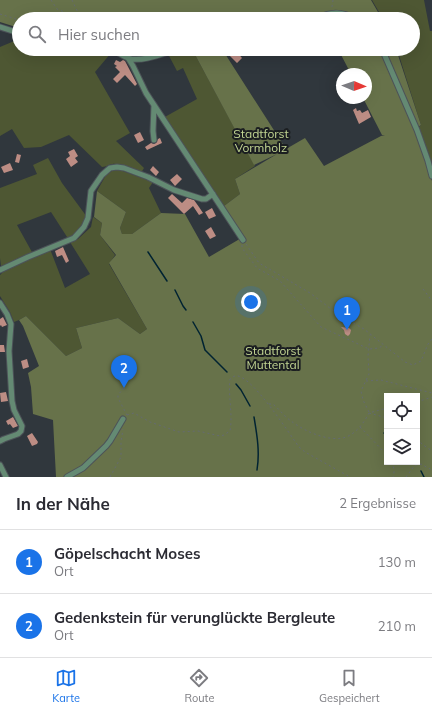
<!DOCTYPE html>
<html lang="de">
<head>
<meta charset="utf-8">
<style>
	body { margin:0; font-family:Mulish,sans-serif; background:#f2f2f3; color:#2b2b33 }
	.controls { position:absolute; right:12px; bottom:12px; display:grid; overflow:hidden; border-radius:0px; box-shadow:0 4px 16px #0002 }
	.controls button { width:36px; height:36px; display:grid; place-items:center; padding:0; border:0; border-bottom:1px solid #e1e1e2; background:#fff; color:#2b2b33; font:20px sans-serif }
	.compass { position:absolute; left:336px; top:68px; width:36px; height:36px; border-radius:50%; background:#fff; box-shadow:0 4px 16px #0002; rotate:92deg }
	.you { position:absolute; left:251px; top:302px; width:14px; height:14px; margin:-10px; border:3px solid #fff; border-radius:50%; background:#1a73e8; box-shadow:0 0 0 6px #1a73e833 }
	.badge { display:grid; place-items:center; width:26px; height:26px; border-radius:50%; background:#1a73e8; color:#fff; font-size:13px; font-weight:700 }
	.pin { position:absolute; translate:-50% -33px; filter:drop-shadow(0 1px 2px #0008) }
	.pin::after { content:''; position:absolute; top:21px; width:14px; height:12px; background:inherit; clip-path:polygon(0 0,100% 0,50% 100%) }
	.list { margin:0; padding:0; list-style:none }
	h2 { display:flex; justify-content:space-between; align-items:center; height:52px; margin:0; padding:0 16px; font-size:17px }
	h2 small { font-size:13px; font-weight:400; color:#7c7c81 }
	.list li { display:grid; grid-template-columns:26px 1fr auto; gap:12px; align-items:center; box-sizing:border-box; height:64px; padding:0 16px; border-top:1px solid #e1e1e2 }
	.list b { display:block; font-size:15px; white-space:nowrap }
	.list p { margin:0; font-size:13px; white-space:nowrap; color:#7c7c81 }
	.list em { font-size:13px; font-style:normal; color:#7c7c81 }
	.icon { flex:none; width:22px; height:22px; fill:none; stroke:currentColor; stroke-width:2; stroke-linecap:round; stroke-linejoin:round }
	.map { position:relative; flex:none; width:432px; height:477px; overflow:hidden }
	.search { position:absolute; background:#fff; box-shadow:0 4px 16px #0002; left:12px; right:12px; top:12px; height:44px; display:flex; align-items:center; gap:10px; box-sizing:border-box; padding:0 14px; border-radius:22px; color:#7c7c81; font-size:15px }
	.sheet { height:180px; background:#fff }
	nav { display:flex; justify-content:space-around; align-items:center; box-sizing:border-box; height:56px; border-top:1px solid #e1e1e2; background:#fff; font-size:11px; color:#7c7c81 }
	nav a { display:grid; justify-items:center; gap:2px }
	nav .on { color:#1a73e8 }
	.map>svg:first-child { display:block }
	.green { fill:#4e5733 }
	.forest { fill:#67724a; fill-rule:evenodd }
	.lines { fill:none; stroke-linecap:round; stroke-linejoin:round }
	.stream { stroke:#002332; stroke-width:1.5 }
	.building { fill:#bd8d84 }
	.minor-casing { stroke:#4d5359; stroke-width:7 }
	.path { stroke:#656b70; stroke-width:1; stroke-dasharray:2 3; stroke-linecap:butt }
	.minor { stroke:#648a73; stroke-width:5 }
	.labels { text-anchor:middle; stroke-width:4; stroke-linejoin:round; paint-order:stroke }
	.park-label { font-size:12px; fill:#c2d592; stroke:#1b1e21 }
</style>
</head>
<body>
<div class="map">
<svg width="432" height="477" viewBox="0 0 432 477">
	<rect width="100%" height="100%" fill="#30373d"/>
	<!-- green -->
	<path class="green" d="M372 0H424L430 31H432V163L419 127 421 125 397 49H413V19H383Z
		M19 39V49H102L111 53 95 72 130 133 116 141 144 168 141 173C133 170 124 164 115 164 111 163 107 167 102 167L69 135 41 147 24 148 12 129 0 136V47Z
		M192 49 255 166 235 179 240 194 224 206 163 118 197 99 183 68 177 71 168 54Z
		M48 158 62 183 87 217 86 225 69 240 51 212 17 225 33 254 6 265 1 266 0 258V188L37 174 33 165Z
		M113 170H120L153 182 149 188 161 213 132 234H122L120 228 126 212 97 191 106 175Z
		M93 217 102 223 100 235 115 255 109 264 147 329 140 334 118 318 76 328 82 348 66 356 26 316 19 320 14 322 10 312 0 296V275L5 270 50 249 65 288 90 274 70 242 78 239 91 227Z"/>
	<!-- forest -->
	<path class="forest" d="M0 0H371L382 19H323L320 13 313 19H177L176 17 173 19H19V28L0 22Z
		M192 49H222L286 149 305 138 324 166 381 136 385 135H382L363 98H366V74H351L338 49H396L421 125 414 130 426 161 432 181V477H56L53 420 33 414 31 387 28 373 39 366 23 326 19 320 26 316 66 356 82 348 76 328 118 318 140 334 147 329 109 263 116 255 100 235 102 223 94 217 97 191 126 212 120 228 122 234H132L161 213 185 214 209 257 243 237 224 206 240 194 235 179 277 154 254 165ZM387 396H417V462H387Z"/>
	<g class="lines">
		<!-- stream -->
		<path class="stream" d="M148 252 167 281
			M175 290 183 306 186 310
			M193 322 201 336 205 350 227 372
			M236 384 241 390 250 406
			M254 417C257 435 260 452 257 470
			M384 433 387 434
			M421 471 424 477"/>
	</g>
	<!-- building -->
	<path class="building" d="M124 49H139L141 53 134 55 132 52 129 54Z
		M234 49 242 58 237 63 228 54Z
		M116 60 120 62 123 60 125 61 137 84 135 86 125 75 117 83 113 79 120 72 115 67 117 66 114 64Z
		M356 108 357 111 360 110 362 113 368 110 371 117 359 124 353 110Z
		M140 132 144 140 138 143 134 135Z
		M160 138 162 143 147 150 145 147 151 143 154 144 156 143 158 139Z
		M74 149 78 156 75 158 78 162 71 167 66 159 70 156 68 152Z
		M17 154 21 155 19 163 15 162Z
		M10 163 13 170 4 173 1 167Z
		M153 166 159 172 156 176 150 170Z
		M177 174 182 179 175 186 170 180Z
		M172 194 182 203 187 198 194 200 199 207 203 213 199 215 193 206 184 214 168 198Z
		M212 208 216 216 209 219 205 212Z
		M211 227 216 236 210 239 205 231Z
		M63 247 69 261 66 263 62 255 57 257 55 251Z
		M3 317 7 325 2 327 1 325 0 326V319Z
		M341 327 349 328 351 330 350 334 348 336 345 334 344 330Z
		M0 345H4L5 352H0Z
		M27 359 29 367 23 369 21 361Z
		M6 392 8 401 1 402 0 393Z
		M13 417 18 426 13 428 10 424 8 425 6 421Z
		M32 433 38 442 37 444 32 446 27 436Z"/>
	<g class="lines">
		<!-- minor casing -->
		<g class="minor-casing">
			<path id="minor" d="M318 19C331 10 343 12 356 19
				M0 27 19 33
				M112 49C117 52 123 56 128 58 141 63 164 53 178 49
				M248 49 271 51 284 49
				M382 49 417 130 428 161 432 176
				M128 58 133 66 146 93 243 240
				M154 140 153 131 154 105
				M0 270 28 257 74 238 84 227 88 218 91 191 102 175 110 168 117 167 124 168 148 177 174 190 202 199H206L213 194
				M0 303 7 314 11 324 9 351 12 401 14 410 22 426 21 431 18 434 4 439 0 441
				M0 465 6 477
				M67 477 83 468 106 446 110 441 123 419"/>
		</g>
		<!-- path -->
		<path class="path" d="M51 0 57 9 69 14 74 19
			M72 0 81 19
			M332 7 333 0
			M0 14 19 20
			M246 244 259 263 310 293 339 315 364 329 405 362 413 365 421 361 428 344 432 339
			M242 245V248L257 268 280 281 321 327 369 349 379 348 383 345
			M423 289 432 301
			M366 381 381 380 432 393
			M123 389H124L125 388 123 387V389L118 395V398L127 415
			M417 402 432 397
			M269 404H273C279 409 284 416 291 421 304 431 326 441 343 438 355 435 364 423 369 413L387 408
			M369 412 363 400 361 391 369 374 368 356 370 335
			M369 413 387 418
			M127 415 134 413 150 422 179 432 198 431 220 436 224 435 230 431C233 414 228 396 230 379 233 377 235 375 238 376 255 380 288 432 299 447L305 452 350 477
			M360 427 387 455
			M417 439 422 444 432 451
			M391 462C394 467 395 471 393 477
			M110 477 121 457V442L123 429
			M406 477 415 465 421 464 432 470"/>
		<!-- minor -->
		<use href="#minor" class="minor"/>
	</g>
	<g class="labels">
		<!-- park labels -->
		<g class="park-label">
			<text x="261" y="138">Stadtforst<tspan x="261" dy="14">Vormholz</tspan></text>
			<text x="273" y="355">Stadtforst<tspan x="273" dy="14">Muttental</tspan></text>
		</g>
	</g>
</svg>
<div class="controls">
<button><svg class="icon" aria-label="locate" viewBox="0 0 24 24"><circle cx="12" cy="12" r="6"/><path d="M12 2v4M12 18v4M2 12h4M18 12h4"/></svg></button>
<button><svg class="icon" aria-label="layers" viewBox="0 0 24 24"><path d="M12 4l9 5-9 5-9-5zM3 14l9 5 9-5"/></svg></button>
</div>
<svg class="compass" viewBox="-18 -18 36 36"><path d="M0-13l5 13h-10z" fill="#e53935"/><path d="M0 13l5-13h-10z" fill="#7c7c81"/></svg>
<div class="you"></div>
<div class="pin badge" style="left:347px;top:330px">1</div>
<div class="pin badge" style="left:124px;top:388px">2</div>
<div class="search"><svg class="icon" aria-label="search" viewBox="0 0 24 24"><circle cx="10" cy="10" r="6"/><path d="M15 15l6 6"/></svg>Hier suchen</div>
</div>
<section class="sheet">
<h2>In der Nähe<small>2 Ergebnisse</small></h2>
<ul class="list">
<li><span class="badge">1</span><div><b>Göpelschacht Moses</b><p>Ort</p></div><em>130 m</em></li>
<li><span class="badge">2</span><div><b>Gedenkstein für verunglückte Bergleute</b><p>Ort</p></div><em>210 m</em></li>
</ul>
</section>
<nav>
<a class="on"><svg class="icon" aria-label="map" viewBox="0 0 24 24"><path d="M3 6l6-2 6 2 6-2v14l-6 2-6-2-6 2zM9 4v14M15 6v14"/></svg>Karte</a>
<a><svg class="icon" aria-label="directions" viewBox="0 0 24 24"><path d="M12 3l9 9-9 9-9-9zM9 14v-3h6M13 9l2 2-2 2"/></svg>Route</a>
<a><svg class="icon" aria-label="saved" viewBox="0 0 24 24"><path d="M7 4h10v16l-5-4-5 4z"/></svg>Gespeichert</a>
</nav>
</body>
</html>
